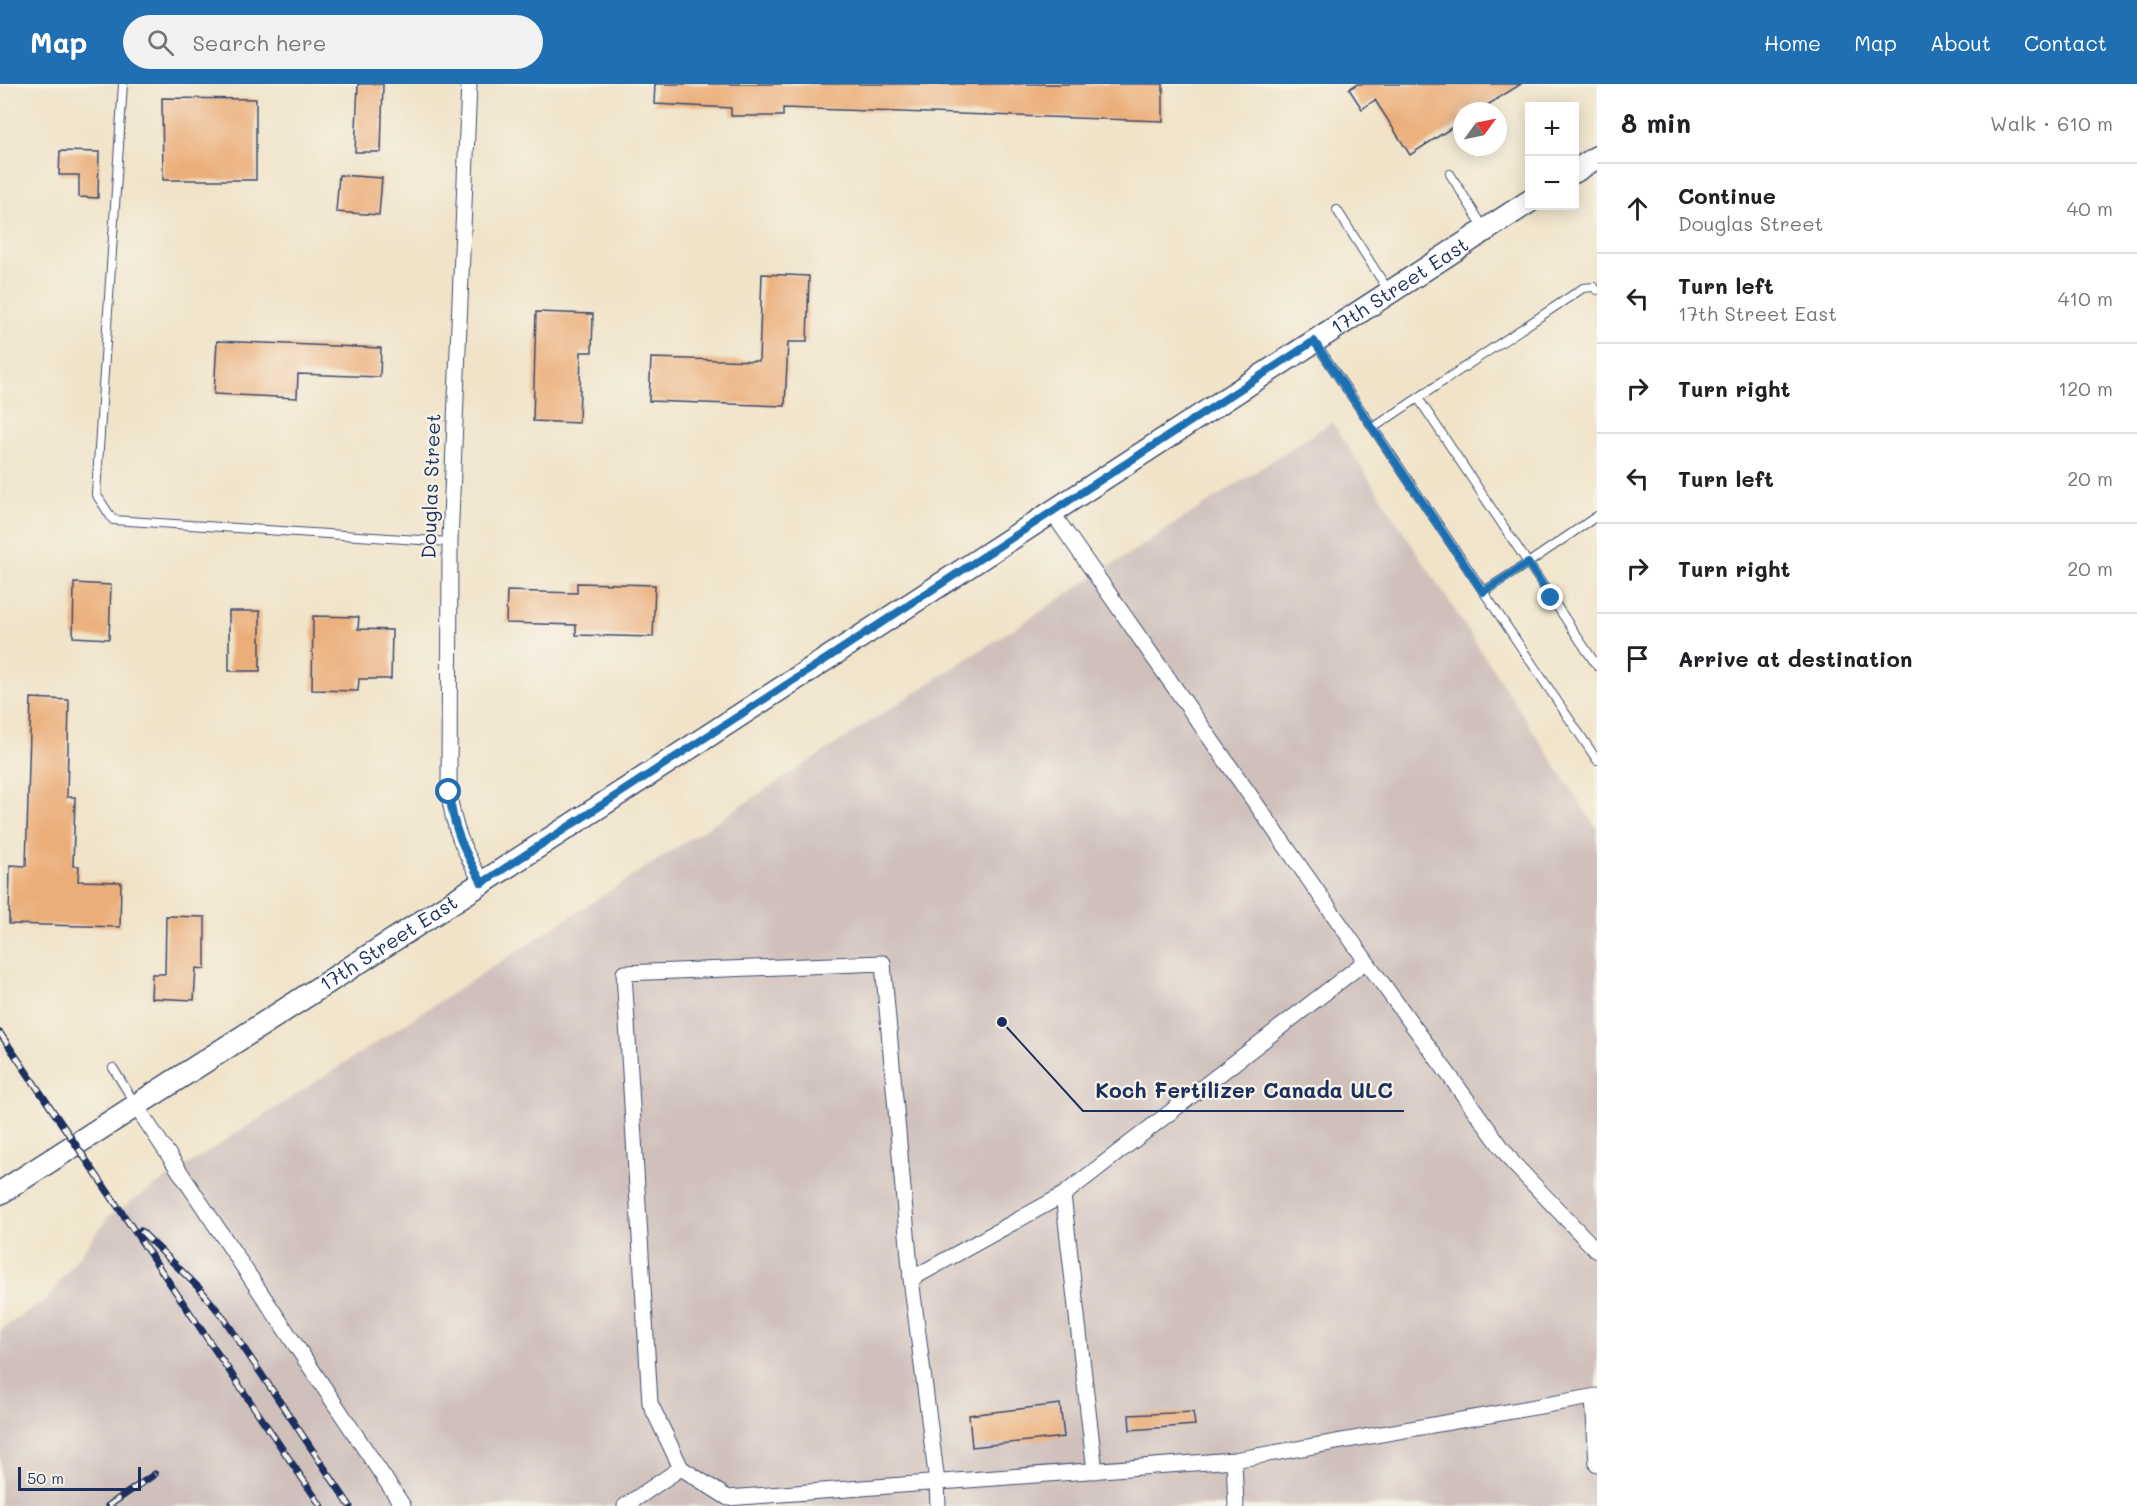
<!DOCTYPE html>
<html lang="en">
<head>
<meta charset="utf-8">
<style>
	body { margin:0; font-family:Mali,sans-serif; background:#f2f2f2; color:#202124 }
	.controls { position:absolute; right:18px; top:18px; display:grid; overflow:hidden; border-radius:0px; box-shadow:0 3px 15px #0003 }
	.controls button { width:54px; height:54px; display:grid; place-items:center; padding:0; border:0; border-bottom:2px solid #e0e0e0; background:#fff; color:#202124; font:30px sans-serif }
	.compass { position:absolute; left:1453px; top:18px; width:54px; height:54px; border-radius:50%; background:#fff; box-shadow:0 3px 15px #0003; rotate:57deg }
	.scale { position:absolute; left:18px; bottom:15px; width:123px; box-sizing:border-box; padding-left:6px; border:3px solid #1b2f5e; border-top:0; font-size:16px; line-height:21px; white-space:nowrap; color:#1b2f5e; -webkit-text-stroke:4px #f7f3e8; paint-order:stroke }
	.stop { position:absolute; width:18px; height:18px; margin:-14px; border:4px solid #1f6fb2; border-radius:50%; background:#fff }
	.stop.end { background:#1f6fb2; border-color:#fff; box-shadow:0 2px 6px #0008 }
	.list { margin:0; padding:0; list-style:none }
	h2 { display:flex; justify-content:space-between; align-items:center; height:78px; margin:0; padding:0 24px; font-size:26px }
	h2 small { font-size:20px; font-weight:400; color:#757577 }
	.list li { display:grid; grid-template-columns:39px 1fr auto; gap:18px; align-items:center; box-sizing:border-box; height:90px; padding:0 24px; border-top:2px solid #e0e0e0 }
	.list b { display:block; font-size:22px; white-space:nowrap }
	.list p { margin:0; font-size:20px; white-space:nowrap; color:#757577 }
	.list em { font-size:20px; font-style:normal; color:#757577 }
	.icon { flex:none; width:33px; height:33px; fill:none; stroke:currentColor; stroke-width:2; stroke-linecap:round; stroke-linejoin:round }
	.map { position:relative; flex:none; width:1597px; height:1422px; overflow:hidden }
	header { display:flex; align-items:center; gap:36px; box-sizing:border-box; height:84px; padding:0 30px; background:#1f6fb2; color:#fff }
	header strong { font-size:28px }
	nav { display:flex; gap:33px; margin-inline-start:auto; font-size:21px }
	.search { width:420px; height:54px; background:#f2f2f2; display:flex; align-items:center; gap:15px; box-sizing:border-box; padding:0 21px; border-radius:33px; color:#757577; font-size:22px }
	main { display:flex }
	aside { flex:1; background:#fff }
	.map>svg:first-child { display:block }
	.industrial { fill:#cfc0bb }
	.building { fill:#ebae79 }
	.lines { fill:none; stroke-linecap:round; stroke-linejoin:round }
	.service-casing { stroke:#3b4a6e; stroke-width:10 }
	.minor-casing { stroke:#3b4a6e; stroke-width:17 }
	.secondary-casing { stroke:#3b4a6e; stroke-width:25 }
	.service { stroke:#fff; stroke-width:8 }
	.minor { stroke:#fff; stroke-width:15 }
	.secondary { stroke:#fff; stroke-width:22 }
	.rail-casing { stroke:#1b2f5e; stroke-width:7 }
	.rail { stroke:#f7f3e8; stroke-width:4.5; stroke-dasharray:14; stroke-linecap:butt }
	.route { stroke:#1f6fb2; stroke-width:8 }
	.labels { text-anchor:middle; stroke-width:4.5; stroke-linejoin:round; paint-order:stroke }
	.street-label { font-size:20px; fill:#1b2f5e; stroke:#f7f3e8 }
	.leader { fill:none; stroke:#1b2f5e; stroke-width:2 }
	.callout-dot { fill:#1b2f5e; stroke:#f7f3e8; stroke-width:2 }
	.callout-label { font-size:21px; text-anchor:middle; font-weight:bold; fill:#1b2f5e; stroke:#f7f3e8; stroke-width:4.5; stroke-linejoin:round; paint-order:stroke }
</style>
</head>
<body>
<header>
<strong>Map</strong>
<div class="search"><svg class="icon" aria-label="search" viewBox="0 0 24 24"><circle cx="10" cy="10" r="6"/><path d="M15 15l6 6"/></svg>Search here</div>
<nav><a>Home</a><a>Map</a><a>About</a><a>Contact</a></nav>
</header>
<main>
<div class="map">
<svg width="1597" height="1422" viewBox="0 0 1597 1422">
	<rect width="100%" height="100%" fill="#f7f3e8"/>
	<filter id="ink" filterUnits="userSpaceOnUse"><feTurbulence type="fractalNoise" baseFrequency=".0167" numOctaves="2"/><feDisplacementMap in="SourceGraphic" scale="12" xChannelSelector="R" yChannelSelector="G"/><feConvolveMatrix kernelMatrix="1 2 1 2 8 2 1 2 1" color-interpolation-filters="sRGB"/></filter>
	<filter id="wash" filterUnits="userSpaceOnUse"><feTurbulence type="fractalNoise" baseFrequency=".008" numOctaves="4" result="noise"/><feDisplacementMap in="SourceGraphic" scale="24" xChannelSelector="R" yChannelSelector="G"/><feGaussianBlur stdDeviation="1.35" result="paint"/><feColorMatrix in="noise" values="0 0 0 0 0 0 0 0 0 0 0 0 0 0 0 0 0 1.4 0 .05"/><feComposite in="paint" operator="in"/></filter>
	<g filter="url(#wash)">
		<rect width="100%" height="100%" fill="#f0e3c8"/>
		<!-- industrial -->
		<path class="industrial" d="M1332 338 1597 745V1422H0V1246L47 1215 109 1132Z"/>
		<g id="blocks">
			<!-- building -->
			<path class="building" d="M358 0H383L381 68H355Z
				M655 0H1163V37L783 24V32H731V24L654 20Z
				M1357 0H1521L1478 27H1462V37L1410 71 1375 16 1362 25 1349 5Z
				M162 14 256 15V96H163Z
				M60 67 99 68 98 114 79 113V91H59Z
				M339 91 382 94 379 131 336 128Z
				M762 190 809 192 807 258H788L785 322 649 317 651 274 759 277Z
				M536 228 593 230 592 268H581L579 339 533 337Z
				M217 257 381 264 380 293 298 290 297 314 214 310Z
				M74 499 111 501 109 555 73 553Z
				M577 499 655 501 653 553 576 551V541L506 539 507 507 577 509Z
				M229 527H260V587H229Z
				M313 532 359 533 358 545 392 546 391 595H359L358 607 312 606Z
				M31 614 69 616 67 713H75L73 782H79L78 797 121 798 120 843 9 840 10 781 26 782Z
				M166 832 205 833V885L196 884 194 916 151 914 152 890H165Z
				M1060 1320 1064 1353 972 1363 969 1331Z
				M1193 1328 1195 1341 1130 1346 1129 1331Z"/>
		</g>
	</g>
	<g filter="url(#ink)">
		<use href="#blocks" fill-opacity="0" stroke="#3b4a6e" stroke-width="1.5"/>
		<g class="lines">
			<!-- service casing -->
			<g class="service-casing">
				<path id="service" d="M123 0 96 410 113 436 450 458
					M1450 90 1484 144
					M1337 126 1388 206
					M1315 258 1597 676
					M1418 314 1528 479 1597 432
					M1373 344 1583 204 1594 203 1597 206
					M1483 508 1528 479 1597 582
					M113 984 136 1021"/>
			</g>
			<!-- minor casing -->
			<g class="minor-casing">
				<path id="minor" d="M469 0 450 458 449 708C453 745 464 766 482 799
					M1051 427 1366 877 1513 1079 1597 1167
					M136 1022 403 1422
					M1063 1111 1095 1387
					M911 1195 1063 1111 1366 877
					M1593 1313 1597 1380
					M1234 1376 1236 1422
					M625 1422 681 1384
					M938 1422 937 1398 911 1195 883 879 624 889 650 1319 681 1384 728 1414 1234 1376 1597 1312"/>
			</g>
			<!-- secondary casing -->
			<g class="secondary-casing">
				<g id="secondary">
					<path d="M1574 88 1597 73"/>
					<path id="s1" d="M0 1109 482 799 1530 117"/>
				</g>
			</g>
			<!-- service -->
			<use href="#service" class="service"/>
			<!-- minor -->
			<use href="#minor" class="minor"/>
			<!-- secondary -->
			<use href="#secondary" class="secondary"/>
			<!-- rail casing -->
			<g class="rail-casing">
				<path id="rail" d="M0 949 321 1422
					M141 1147 200 1205 223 1233 350 1422
					M108 1422 155 1390"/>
			</g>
			<!-- rail -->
			<use href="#rail" class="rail"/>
		</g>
	</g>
	<g class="lines" filter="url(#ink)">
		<!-- route -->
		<path class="route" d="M449 708C453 745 464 766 482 799L1314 257 1483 508 1528 479 1551 514"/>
	</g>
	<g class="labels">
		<!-- street labels -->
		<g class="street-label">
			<text dy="7" stroke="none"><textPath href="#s1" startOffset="1668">17th Street East</textPath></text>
			<text transform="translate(431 402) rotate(-88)" y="7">Douglas Street</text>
			<text dy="7" stroke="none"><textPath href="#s1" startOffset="462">17th Street East</textPath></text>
		</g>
	</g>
	<!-- callouts -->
	<path class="leader" d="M1002 938L1083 1027H1404"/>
	<circle class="callout-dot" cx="1002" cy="938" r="6"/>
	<g class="callout-label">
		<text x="1244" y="1014">Koch Fertilizer Canada ULC</text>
	</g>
</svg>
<div class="controls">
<button>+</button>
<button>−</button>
</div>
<svg class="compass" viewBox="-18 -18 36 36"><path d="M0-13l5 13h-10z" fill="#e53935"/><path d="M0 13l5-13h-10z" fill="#757577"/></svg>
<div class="scale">50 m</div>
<div class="stop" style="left:449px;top:708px"></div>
<div class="stop end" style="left:1551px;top:514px"></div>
</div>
<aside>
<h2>8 min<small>Walk · 610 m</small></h2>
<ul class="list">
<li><svg class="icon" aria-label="ahead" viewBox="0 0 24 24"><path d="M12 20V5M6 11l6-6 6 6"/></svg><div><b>Continue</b><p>Douglas Street</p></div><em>40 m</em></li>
<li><svg class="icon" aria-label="left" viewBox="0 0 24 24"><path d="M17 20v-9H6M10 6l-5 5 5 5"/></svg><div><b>Turn left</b><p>17th Street East</p></div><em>410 m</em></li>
<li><svg class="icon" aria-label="right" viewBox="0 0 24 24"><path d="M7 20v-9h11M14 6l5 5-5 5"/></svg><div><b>Turn right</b></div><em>120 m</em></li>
<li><svg class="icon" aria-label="left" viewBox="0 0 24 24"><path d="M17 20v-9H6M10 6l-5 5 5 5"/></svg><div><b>Turn left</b></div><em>20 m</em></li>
<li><svg class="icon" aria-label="right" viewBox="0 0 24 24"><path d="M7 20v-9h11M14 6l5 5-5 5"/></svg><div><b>Turn right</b></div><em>20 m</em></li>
<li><svg class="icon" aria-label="arrive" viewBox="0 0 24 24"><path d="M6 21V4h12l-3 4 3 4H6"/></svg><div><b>Arrive at destination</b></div></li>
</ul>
</aside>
</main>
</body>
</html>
